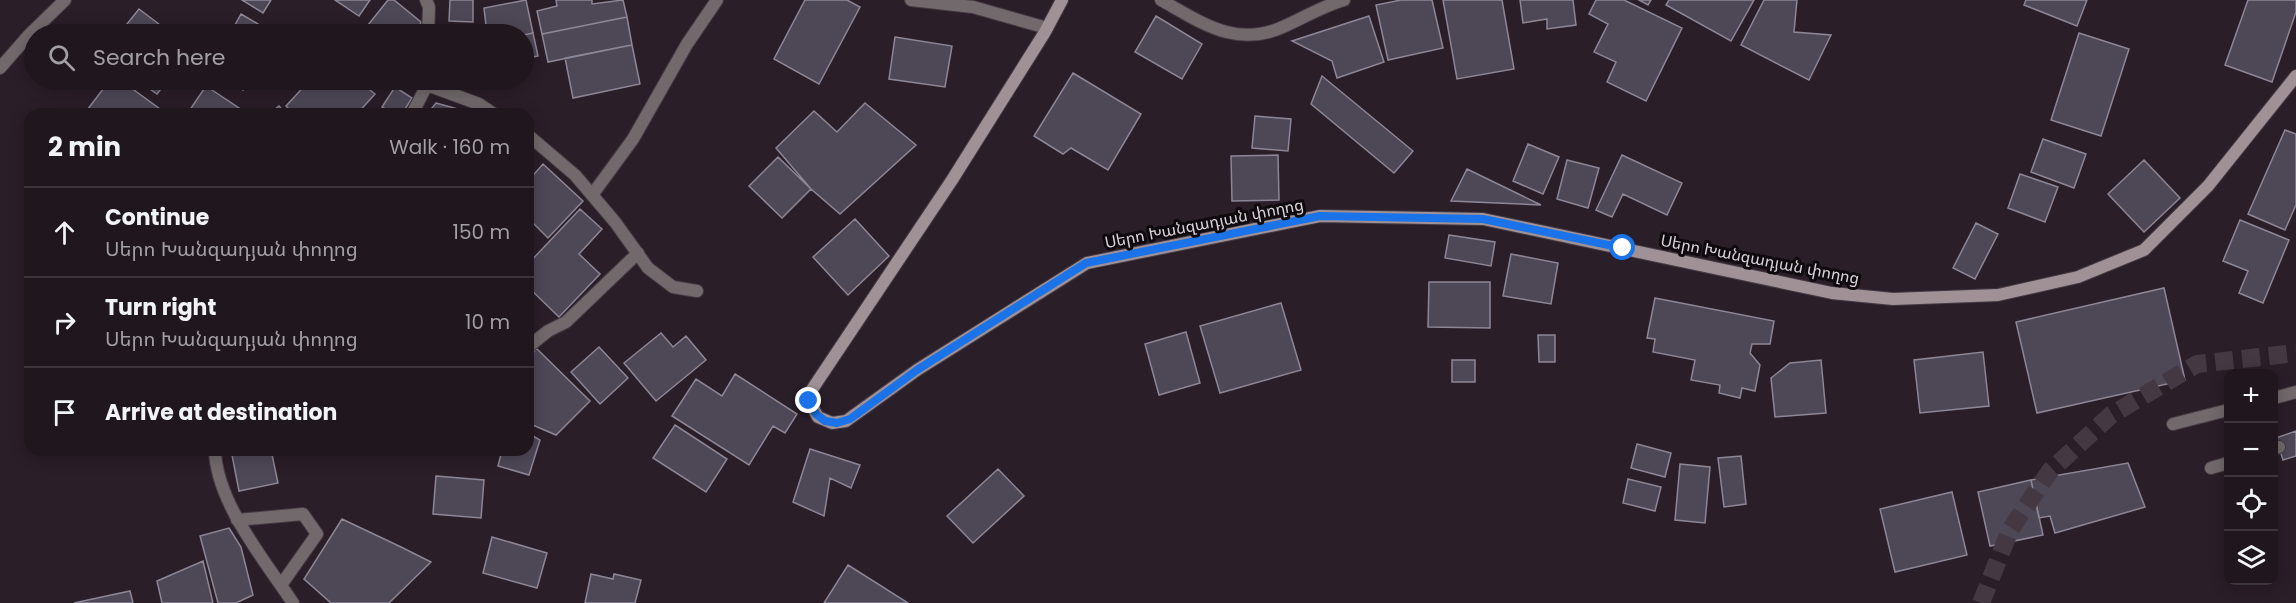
<!DOCTYPE html>
<html lang="en">
<head>
<meta charset="utf-8">
<style>
	body { margin:0; font-family:Poppins,"Noto Sans Armenian",sans-serif; background:#281f27; color:#f1f3f6 }
	.controls { position:absolute; right:18px; bottom:18px; display:grid; overflow:hidden; border-radius:12px; box-shadow:0 3px 15px #0003 }
	.controls button { width:54px; height:54px; display:grid; place-items:center; padding:0; border:0; border-bottom:2px solid #3d353c; background:#20161e; color:#f1f3f6; font:30px sans-serif }
	.stop { position:absolute; width:18px; height:18px; margin:-14px; border:4px solid #1a73e8; border-radius:50%; background:#fff }
	.stop.end { background:#1a73e8; border-color:#fff; box-shadow:0 2px 6px #0008 }
	.list { margin:0; padding:0; list-style:none }
	h2 { display:flex; justify-content:space-between; align-items:center; height:78px; margin:0; padding:0 24px; font-size:26px }
	h2 small { font-size:20px; font-weight:400; color:#a29fa4 }
	.list li { display:grid; grid-template-columns:39px 1fr auto; gap:18px; align-items:center; box-sizing:border-box; height:90px; padding:0 24px; border-top:2px solid #3d353c }
	.list b { display:block; font-size:22px; white-space:nowrap }
	.list p { margin:0; font-size:20px; white-space:nowrap; color:#a29fa4 }
	.list em { font-size:20px; font-style:normal; color:#a29fa4 }
	.icon { flex:none; width:33px; height:33px; fill:none; stroke:currentColor; stroke-width:2; stroke-linecap:round; stroke-linejoin:round }
	.map { position:relative; flex:none; width:2296px; height:603px; overflow:hidden }
	.search { position:absolute; background:#20161e; box-shadow:0 3px 15px #0003; left:24px; top:24px; width:510px; height:66px; display:flex; align-items:center; gap:15px; box-sizing:border-box; padding:0 21px; border-radius:33px; color:#a29fa4; font-size:22px }
	.panel { position:absolute; background:#20161e; box-shadow:0 3px 15px #0003; left:24px; top:108px; width:510px; height:348px; border-radius:18px }
	.map>svg:first-child { display:block }
	.building { fill:#4e4756; stroke:#8d8696; stroke-width:1.5 }
	.lines { fill:none; stroke-linecap:round; stroke-linejoin:round }
	.highway-tunnel { stroke:#443943; stroke-width:18; stroke-dasharray:18 9; stroke-linecap:butt }
	.lane-casing { stroke:#463b44; stroke-width:14 }
	.street-casing { stroke:#463b44; stroke-width:14 }
	.secondary-casing { stroke:#463b44; stroke-width:14 }
	.lane { stroke:#71696b; stroke-width:12 }
	.street { stroke:#71696b; stroke-width:12 }
	.secondary { stroke:#9f9195; stroke-width:12 }
	.route { stroke:#1a73e8; stroke-width:8 }
	.labels { text-anchor:middle; stroke-width:6; stroke-linejoin:round; paint-order:stroke }
	.street-label { font-size:16px; fill:#dad2d9; stroke:#0f0a0e }
</style>
</head>
<body>
<div class="map">
<svg width="2296" height="603" viewBox="0 0 2296 603">
	<rect width="100%" height="100%" fill="#2a1e28"/>
	<!-- building -->
	<path class="building" d="M242 0H271L263 13Z
		M335 0H370L359 16Z
		M388 0H394L421 22 416 34H368L364 30Z
		M450 0H473V22L449 21Z
		M526 0 533 33 524 35 487 34 484 8Z
		M556 0H592V4L623 0 627 17 542 34 537 11 557 6Z
		M805 0H847L860 7 819 84 774 59Z
		M1401 0H1432L1443 48 1388 60 1376 5Z
		M1443 0H1502L1514 69 1457 79Z
		M1520 0H1573L1576 25 1547 29V19L1523 23Z
		M1596 0H1624L1682 28 1646 101 1607 82 1616 62 1594 52 1608 24 1589 14Z
		M1639 0H1651L1648 5Z
		M1669 0H1754L1731 41 1666 5Z
		M1764 0H1797L1794 32 1831 35 1809 80 1741 45Z
		M2026 0H2087L2077 26 2024 5Z
		M2248 0H2296V12L2272 82 2225 65Z
		M139 9 172 34H119Z
		M241 14 275 34H230Z
		M1156 16 1202 44 1182 79 1135 52Z
		M1369 16 1384 62 1337 78 1332 61 1292 41Z
		M627 17 632 45 548 62 542 34Z
		M533 33 538 56 524 59V35Z
		M2079 33 2129 49 2101 136 2051 120Z
		M895 37 952 46 945 87 889 79Z
		M632 45 640 84 573 98 565 58Z
		M1073 73 1141 114 1108 170 1071 148 1063 154 1034 136Z
		M1322 76 1413 151 1394 173 1311 104Z
		M110 80H120L167 114H84Z
		M137 80H168L157 94Z
		M225 80H249L243 90Z
		M310 80H358L375 94 357 114H294L286 106Z
		M206 86 242 110 239 114H187Z
		M395 87 412 98 402 114H393L382 107Z
		M436 103 476 114H427Z
		M865 103 916 145 840 214 811 189 776 148 814 111 837 132Z
		M279 106 286 114H269Z
		M1255 116 1291 119 1288 151 1252 148Z
		M2285 130 2296 134V205L2285 230 2248 214Z
		M2043 139 2086 154 2074 188 2031 172Z
		M1528 144 1559 157 1543 194 1513 181Z
		M1278 155 1279 200 1232 201 1231 156Z
		M1622 155 1682 183 1667 215 1623 194 1612 217 1596 210Z
		M778 157 811 189 782 218 749 186Z
		M1567 160 1599 168 1588 208 1557 199Z
		M2144 160 2180 198 2144 232 2108 194Z
		M543 164 583 201 548 238 528 218V181Z
		M1467 169 1541 205 1451 201Z
		M2020 174 2058 187 2045 222 2008 208Z
		M580 209 602 229 579 254 600 274 559 317 528 287V264Z
		M855 219 889 256 848 295 813 257Z
		M2240 220 2289 240 2263 303 2239 293 2248 271 2223 261Z
		M1976 223 1998 234 1975 279 1953 268Z
		M1449 235 1495 242 1491 266 1445 258Z
		M1511 254 1558 263 1551 304 1503 296Z
		M1429 282H1490V328L1428 327Z
		M2164 288 2185 380 2037 413 2016 322Z
		M1655 298 1774 321 1770 344H1752L1750 353 1760 365 1755 391 1742 388 1740 398 1719 393 1720 385 1691 380 1695 360 1653 352 1655 339 1647 338Z
		M1281 303 1301 370 1220 393 1200 326Z
		M1186 332 1200 383 1159 395 1145 344Z
		M661 333 673 347 686 336 706 360 656 401 624 363Z
		M1538 335H1555V362H1539Z
		M599 347 628 378 600 404 571 372Z
		M536 348 590 401 556 435 528 423V362Z
		M1983 352 1989 406 1920 413 1914 360Z
		M1452 360H1475V382H1452Z
		M1821 360 1826 413 1775 417 1771 378 1790 363Z
		M735 374 797 414 785 433 773 426 749 465 672 416 696 379 722 396Z
		M675 425 727 459 706 492 653 458Z
		M2296 431V456L2283 460 2276 438Z
		M528 433 540 440 529 475 498 466 502 450H528Z
		M1637 444 1671 453 1665 477 1631 468Z
		M810 449 860 465 851 488 830 478 824 516 793 502Z
		M231 450H271L278 483 239 491Z
		M1741 456 1746 504 1724 507 1718 458Z
		M2128 463 2145 507 2055 533 2050 516 2039 518 2031 480Z
		M1680 464 1710 467 1705 523 1675 520Z
		M998 469 1024 496 973 543 947 516Z
		M436 476 484 480 481 518 433 514Z
		M1628 479 1661 487 1655 511 1623 503Z
		M2031 480 2043 535 1990 546 1978 492Z
		M1952 492 1967 555 1895 572 1880 509Z
		M342 519 401 547 431 562 389 603H331L304 579Z
		M229 528 241 547 253 595 236 603H218L200 536Z
		M492 537 547 553 537 588 483 573Z
		M203 561 213 603H162L157 581Z
		M848 565 908 603H824Z
		M591 574 613 579 614 574 641 580 635 603H585Z
		M130 591 133 603H74Z"/>
	<g class="lines">
		<!-- highway-tunnel -->
		<path class="highway-tunnel" d="M1981 603 2010 530 2050 471 2111 415 2197 364 2296 353"/>
		<!-- lane casing -->
		<g class="lane-casing">
			<path id="lane" d="M528 347 548 331 566 322 638 253
				M2274 398 2296 392
				M2173 424 2228 410
				M2274 449 2279 447
				M2211 468 2228 463
				M237 520 303 514 317 534 281 585"/>
		</g>
		<!-- street casing -->
		<g class="street-casing">
			<path id="street" d="M426 0 429 7 428 34
				M911 0 973 7 1047 28
				M1161 0C1202 23 1237 49 1285 26 1305 17 1323 6 1344 0
				M0 68 29 35 65 0
				M427 85 479 104 494 114
				M412 114 427 85V80
				M528 135 575 175 615 222 648 268 673 287 697 291
				M592 195 633 139 687 44 717 0
				M215 450C216 502 265 561 293 603"/>
		</g>
		<!-- secondary casing -->
		<g class="secondary-casing">
			<path id="secondary" d="M1062 0 1045 32 952 180 811 391 809 401 818 417 832 423 846 421 917 370 1087 263 1320 216 1483 219 1832 293 1893 299 1998 295 2078 277 2144 250 2208 186 2296 76"/>
		</g>
		<!-- lane -->
		<use href="#lane" class="lane"/>
		<!-- street -->
		<use href="#street" class="street"/>
		<!-- secondary -->
		<use href="#secondary" class="secondary"/>
	</g>
	<g class="lines">
		<!-- route -->
		<path class="route" d="M809 401 816 414 825 421 837 423 850 419 917 370 1086 263 1320 216 1483 219 1623 248"/>
	</g>
	<g class="labels">
		<!-- street labels -->
		<g class="street-label">
			<text transform="translate(1204 223) rotate(-11)" y="6">Սերո Խանզադյան փողոց</text>
			<text transform="translate(1760 259) rotate(11)" y="6">Սերո Խանզադյան փողոց</text>
		</g>
	</g>
</svg>
<div class="controls">
<button>+</button>
<button>−</button>
<button><svg class="icon" aria-label="locate" viewBox="0 0 24 24"><circle cx="12" cy="12" r="6"/><path d="M12 2v4M12 18v4M2 12h4M18 12h4"/></svg></button>
<button><svg class="icon" aria-label="layers" viewBox="0 0 24 24"><path d="M12 4l9 5-9 5-9-5zM3 14l9 5 9-5"/></svg></button>
</div>
<div class="stop" style="left:1623px;top:248px"></div>
<div class="stop end" style="left:809px;top:401px"></div>
<div class="search"><svg class="icon" aria-label="search" viewBox="0 0 24 24"><circle cx="10" cy="10" r="6"/><path d="M15 15l6 6"/></svg>Search here</div>
<section class="panel">
<h2>2 min<small>Walk · 160 m</small></h2>
<ul class="list">
<li><svg class="icon" aria-label="ahead" viewBox="0 0 24 24"><path d="M12 20V5M6 11l6-6 6 6"/></svg><div><b>Continue</b><p>Սերո Խանզադյան փողոց</p></div><em>150 m</em></li>
<li><svg class="icon" aria-label="right" viewBox="0 0 24 24"><path d="M7 20v-9h11M14 6l5 5-5 5"/></svg><div><b>Turn right</b><p>Սերո Խանզադյան փողոց</p></div><em>10 m</em></li>
<li><svg class="icon" aria-label="arrive" viewBox="0 0 24 24"><path d="M6 21V4h12l-3 4 3 4H6"/></svg><div><b>Arrive at destination</b></div></li>
</ul>
</section>
</div>
</body>
</html>
